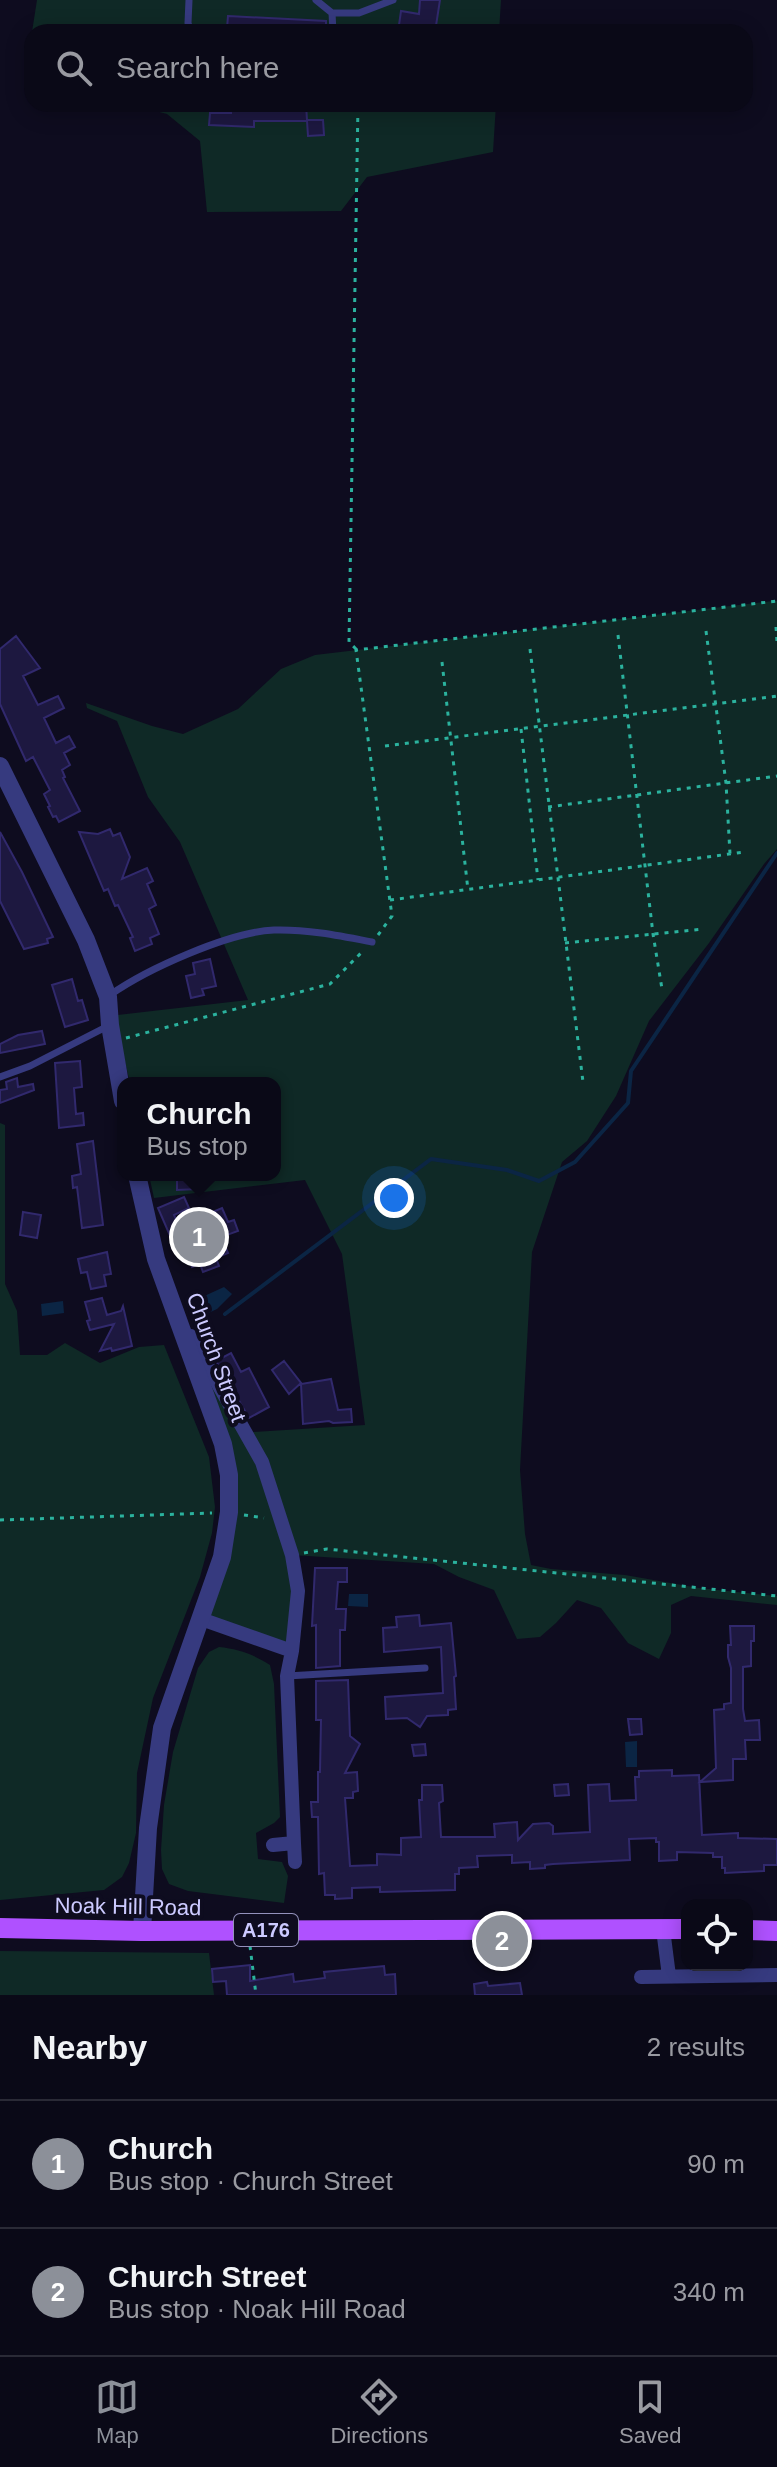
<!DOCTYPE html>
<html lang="en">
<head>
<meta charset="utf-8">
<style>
	body { margin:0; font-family:Helvetica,sans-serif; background:#181724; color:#f1f3f6 }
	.controls { position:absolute; right:24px; bottom:24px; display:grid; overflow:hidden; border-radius:16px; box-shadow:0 4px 20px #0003 }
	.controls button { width:72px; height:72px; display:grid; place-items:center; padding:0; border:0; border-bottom:2px solid #2a2a36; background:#0a0917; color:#f1f3f6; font:40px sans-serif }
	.you { position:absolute; left:394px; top:1198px; width:28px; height:28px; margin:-20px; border:6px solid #fff; border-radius:50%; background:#1a73e8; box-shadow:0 0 0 12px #1a73e833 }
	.badge { display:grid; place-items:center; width:52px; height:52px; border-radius:50%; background:#8c9099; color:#fff; font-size:26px; font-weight:700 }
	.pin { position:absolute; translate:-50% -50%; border:4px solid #fff; box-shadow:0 2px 8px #0006 }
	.popup { position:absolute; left:117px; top:1077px; width:164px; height:104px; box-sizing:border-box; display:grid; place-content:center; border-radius:16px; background:#0a0917; filter:drop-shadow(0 2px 6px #0005); font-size:26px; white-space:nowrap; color:#999aa1 }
	.popup b { font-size:30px; color:#f1f3f6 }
	.popup::after { content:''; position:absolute; left:50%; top:100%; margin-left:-16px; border:16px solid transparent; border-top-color:#0a0917 }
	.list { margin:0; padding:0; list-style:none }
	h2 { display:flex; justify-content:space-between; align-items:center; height:104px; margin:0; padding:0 32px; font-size:34px }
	h2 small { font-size:26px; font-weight:400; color:#999aa1 }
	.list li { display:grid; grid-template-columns:52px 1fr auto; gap:24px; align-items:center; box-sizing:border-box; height:128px; padding:0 32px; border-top:2px solid #2a2a36 }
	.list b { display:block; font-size:30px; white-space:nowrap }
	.list p { margin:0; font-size:26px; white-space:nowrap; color:#999aa1 }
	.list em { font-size:26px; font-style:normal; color:#999aa1 }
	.icon { flex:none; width:44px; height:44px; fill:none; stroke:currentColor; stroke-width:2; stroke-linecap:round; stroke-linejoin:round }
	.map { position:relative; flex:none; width:777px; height:1995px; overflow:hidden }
	.search { position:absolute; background:#0a0917; box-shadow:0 4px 20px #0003; left:24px; right:24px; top:24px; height:88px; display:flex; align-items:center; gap:20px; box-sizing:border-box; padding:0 28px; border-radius:24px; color:#999aa1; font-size:30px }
	.sheet { height:360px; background:#0a0917 }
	nav { display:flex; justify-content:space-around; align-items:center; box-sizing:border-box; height:112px; border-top:2px solid #2a2a36; background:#0a0917; font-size:22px; color:#999aa1 }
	nav a { display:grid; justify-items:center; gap:4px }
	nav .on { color:#8c9099 }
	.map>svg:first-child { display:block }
	.green { fill:#0f2926 }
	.water { fill:#0b2544 }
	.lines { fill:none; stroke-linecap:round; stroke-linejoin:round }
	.stream { stroke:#0b2544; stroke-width:4 }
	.building { fill:#1d1840; stroke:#31296d; stroke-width:2 }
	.path { stroke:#2bb29e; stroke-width:3; stroke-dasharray:4 6; stroke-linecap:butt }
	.service { stroke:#363a7f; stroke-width:7 }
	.minor { stroke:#363a7f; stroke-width:14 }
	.tertiary { stroke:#363a7f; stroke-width:18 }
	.primary { stroke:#af51ff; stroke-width:20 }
	.labels { text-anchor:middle; stroke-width:8; stroke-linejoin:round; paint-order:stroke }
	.shield { fill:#0e0c1f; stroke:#9391bc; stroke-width:2 }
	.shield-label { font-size:20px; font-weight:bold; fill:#cccaff }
	.street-label { font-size:22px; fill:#cccaff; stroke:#0e0c1f }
</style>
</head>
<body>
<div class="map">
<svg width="777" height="1995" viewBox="0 0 777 1995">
	<rect width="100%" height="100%" fill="#0e0c1f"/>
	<!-- green -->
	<path class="green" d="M37 0H501L499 32H32Z
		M129 104H496L493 152 367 177 341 211 207 212 200 141 167 114Z
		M773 601H777V849L764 864 709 943 649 1021 616 1096 587 1141 562 1162 532 1252 520 1470 525 1534 531 1565 551 1569 625 1575 699 1588 777 1596V1605L691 1596 671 1605V1633L659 1659 628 1643 601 1608 577 1600 556 1623 540 1637 517 1639 494 1590 459 1577 434 1564 292 1555V1651L201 1619 229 1475 179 1324 253 1432 365 1425 342 1254 305 1180 154 1198 149 1175H275V1083H130L120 1040 109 1016 248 1000 180 842 148 797 117 721 87 708 86 703 152 726 183 734 238 709 281 669 315 655Z
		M0 1123 5 1125V1284L17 1311 20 1355H47L65 1343 100 1363 139 1347 164 1345 209 1457 215 1507 212 1533 200 1577 153 1698 137 1773 136 1833 129 1863 122 1877 104 1890 0 1900Z
		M219 1647C238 1649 253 1654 270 1665L274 1684 280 1817 274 1823 256 1833 258 1859 282 1862 288 1876 284 1903 188 1891 169 1884 162 1869 161 1850 164 1805 173 1752 198 1668 209 1652Z
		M0 1951 209 1953 214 1995H0Z"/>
	<!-- water -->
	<path class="water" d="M224 1287 232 1294 217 1309 200 1317V1298Z
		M63 1301 64 1313 42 1316 41 1304Z
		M349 1594H368V1607L348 1606Z
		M637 1741V1767H626L625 1742Z"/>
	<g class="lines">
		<!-- stream -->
		<path class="stream" d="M225 1314 431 1159 507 1170 539 1181 575 1162 628 1103 631 1071 777 853"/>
	</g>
	<!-- building -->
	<path class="building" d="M420 0H440L435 32H398L401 11 419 14Z
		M228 16 326 21V32H234V28H227Z
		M231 104H306L307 120H323L324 135 308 136 307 121H254V127L209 125 210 113H231Z
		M16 636 40 668 23 676 38 705 58 696 64 708 44 718 56 743 69 736 75 747 64 753 70 765 62 770 65 777 63 778 80 811 59 822 56 816 53 817 48 807 50 806 44 794 50 790 33 757 26 761 0 704V649Z
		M110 829 113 836 120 833 130 857 122 879 147 868 153 881 147 884 156 905 149 909 159 934 150 938 152 944 135 951 130 938 133 937 118 905 115 906 108 889 104 891 79 832 98 834Z
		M0 832 22 872 53 937 47 939 48 943 24 949 0 901Z
		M210 959 216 986 202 989 204 995 191 998 186 976 195 974 193 963Z
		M72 979 78 1001 82 1000 88 1020 65 1027 52 985Z
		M42 1031 45 1044 0 1053V1044L18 1035Z
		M80 1061 82 1087 74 1088 76 1114 83 1113 84 1125 59 1128 55 1063Z
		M17 1078 18 1087 33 1084 34 1090 0 1103V1090L7 1089 6 1082Z
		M93 1141 103 1225 82 1228 77 1187 73 1188 72 1176 81 1174 77 1144Z
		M177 1175H198V1189L177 1190Z
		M184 1197 189 1208 174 1215 182 1233 171 1238 158 1208Z
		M222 1208 228 1222 234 1220 238 1231 221 1237 228 1253 216 1258 219 1266 203 1272 200 1264 192 1267 188 1256 190 1255 183 1237 207 1228 203 1216Z
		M23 1212 41 1215 37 1238 20 1235Z
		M107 1252 111 1274 104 1275 106 1286 91 1289 87 1272 81 1273 78 1259Z
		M102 1298 107 1315 121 1311 123 1306 132 1346 112 1351 111 1348 100 1351 114 1324 90 1330 87 1321 90 1320 85 1302Z
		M231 1353 241 1372 249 1368 269 1407 249 1418 216 1361Z
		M284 1361 301 1383 289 1394 272 1370Z
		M331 1379 338 1410 351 1409 352 1422 333 1423 329 1421 303 1424 301 1384Z
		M315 1568H347V1582H338L336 1609H346L345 1630H340V1666L316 1668V1625L312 1626Z
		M419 1615 420 1626 451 1623 456 1676 454 1677 456 1709 448 1710V1715L427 1716 420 1727 407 1718 386 1719 385 1697 443 1693 441 1647 384 1652 383 1628 397 1627 396 1617Z
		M730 1626H754V1641H751V1666L743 1667V1709L745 1721 759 1720 760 1740H745L746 1759H733V1780L700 1782 716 1768 714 1710 724 1709V1704L731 1703V1668L728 1657V1645H731Z
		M348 1680 350 1736 360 1744 345 1773 357 1772 358 1791 353 1792V1798H345L350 1866 377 1865V1854L401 1855V1838L421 1837 419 1800H422V1785H442L443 1801 439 1803 441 1837H495L494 1824 517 1822 518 1840 533 1824 549 1823 553 1826V1834L590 1832 588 1785 609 1784 610 1801 636 1800 635 1777H639V1771L672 1770V1776L699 1775 702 1835 738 1833V1838L777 1839V1865H764V1871L725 1873V1868H722V1857H713V1853L677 1852V1860L659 1861V1842H656V1838L629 1839 630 1860 553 1864 545 1865V1868L530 1869V1862L512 1863V1855L477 1856 478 1867 459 1868V1874H455V1890L380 1892V1887L352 1888V1898L335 1899V1895H325L324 1873 319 1874 318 1817H312L311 1802H318V1772H320L321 1720H316V1681Z
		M628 1719H641L642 1734 630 1735Z
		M425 1744 426 1755 414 1756 412 1745Z
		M568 1784 569 1795 555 1796 554 1785Z
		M250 1965V1981L293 1974 294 1982 325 1978 324 1972 384 1966 385 1975 395 1974 396 1995H227L226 1981 213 1982 212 1969Z
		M487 1982 488 1986 520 1983 522 1995H475L474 1984Z"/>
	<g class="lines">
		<!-- path -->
		<path class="path" d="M776 627 777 642
			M706 631 726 783 730 854
			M618 635 653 934 662 989
			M356 649 349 642 358 104
			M530 649 583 1082
			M442 662 468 890
			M521 729 538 880
			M385 746 777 696
			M548 807 777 776
			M390 900 744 852
			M378 935 392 916 356 650 777 601
			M565 943 704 929
			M126 1038 330 984 362 952
			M244 1515 264 1518
			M0 1520 212 1513
			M304 1553 327 1549 777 1596
			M250 1946 256 1995"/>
		<!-- service -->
		<path class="service" d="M189 0 188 23 191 32
			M316 0 332 13
			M332 13H359L393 0
			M332 13 333 32
			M192 105 209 107 216 104
			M313 108V104
			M110 995C147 969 229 932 274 930 307 929 341 936 372 942
			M0 1077 30 1066 108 1026
			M287 1676 425 1668"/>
		<!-- minor -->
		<path class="minor" d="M191 1336 262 1462 292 1555 298 1591 292 1651
			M201 1619 292 1651 287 1676 294 1843
			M273 1845 294 1843 295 1862
			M663 1929 669 1976
			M641 1977 777 1975"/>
		<!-- tertiary -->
		<path class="tertiary" d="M0 766 86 940 108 997 110 1025 123 1101
			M137 1175 156 1259 223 1444 229 1475V1512L222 1557 162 1728 148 1828 142 1931"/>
		<!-- primary -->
		<path class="primary" d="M0 1928 142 1931 687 1929
			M747 1930 777 1931"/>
	</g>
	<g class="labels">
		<!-- shield labels -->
		<rect class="shield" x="234" y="1914" width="64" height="32" rx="6"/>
		<g class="shield-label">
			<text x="266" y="1937">A176</text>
		</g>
		<!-- street labels -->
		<g class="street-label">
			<text transform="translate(217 1357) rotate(70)" y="8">Church Street</text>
			<text transform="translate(128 1906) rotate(1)" y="8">Noak Hill Road</text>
		</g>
	</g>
</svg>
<div class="controls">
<button><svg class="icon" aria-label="locate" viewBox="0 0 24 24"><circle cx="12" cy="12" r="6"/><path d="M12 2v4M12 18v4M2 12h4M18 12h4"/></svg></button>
</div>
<div class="you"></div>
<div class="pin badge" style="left:199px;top:1237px">1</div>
<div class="popup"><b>Church</b>Bus stop</div>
<div class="pin badge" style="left:502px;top:1941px">2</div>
<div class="search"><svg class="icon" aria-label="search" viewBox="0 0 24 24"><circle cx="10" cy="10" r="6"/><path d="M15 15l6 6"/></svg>Search here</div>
</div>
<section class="sheet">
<h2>Nearby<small>2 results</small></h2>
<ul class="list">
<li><span class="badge">1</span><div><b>Church</b><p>Bus stop · Church Street</p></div><em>90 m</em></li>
<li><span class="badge">2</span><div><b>Church Street</b><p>Bus stop · Noak Hill Road</p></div><em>340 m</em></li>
</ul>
</section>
<nav>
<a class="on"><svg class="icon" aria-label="map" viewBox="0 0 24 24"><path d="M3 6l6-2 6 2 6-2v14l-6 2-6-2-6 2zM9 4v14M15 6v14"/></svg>Map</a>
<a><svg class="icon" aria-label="directions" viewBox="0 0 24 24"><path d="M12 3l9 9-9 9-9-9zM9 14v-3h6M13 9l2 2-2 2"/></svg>Directions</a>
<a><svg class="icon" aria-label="saved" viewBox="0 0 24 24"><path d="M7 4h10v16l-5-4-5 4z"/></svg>Saved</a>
</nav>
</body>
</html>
